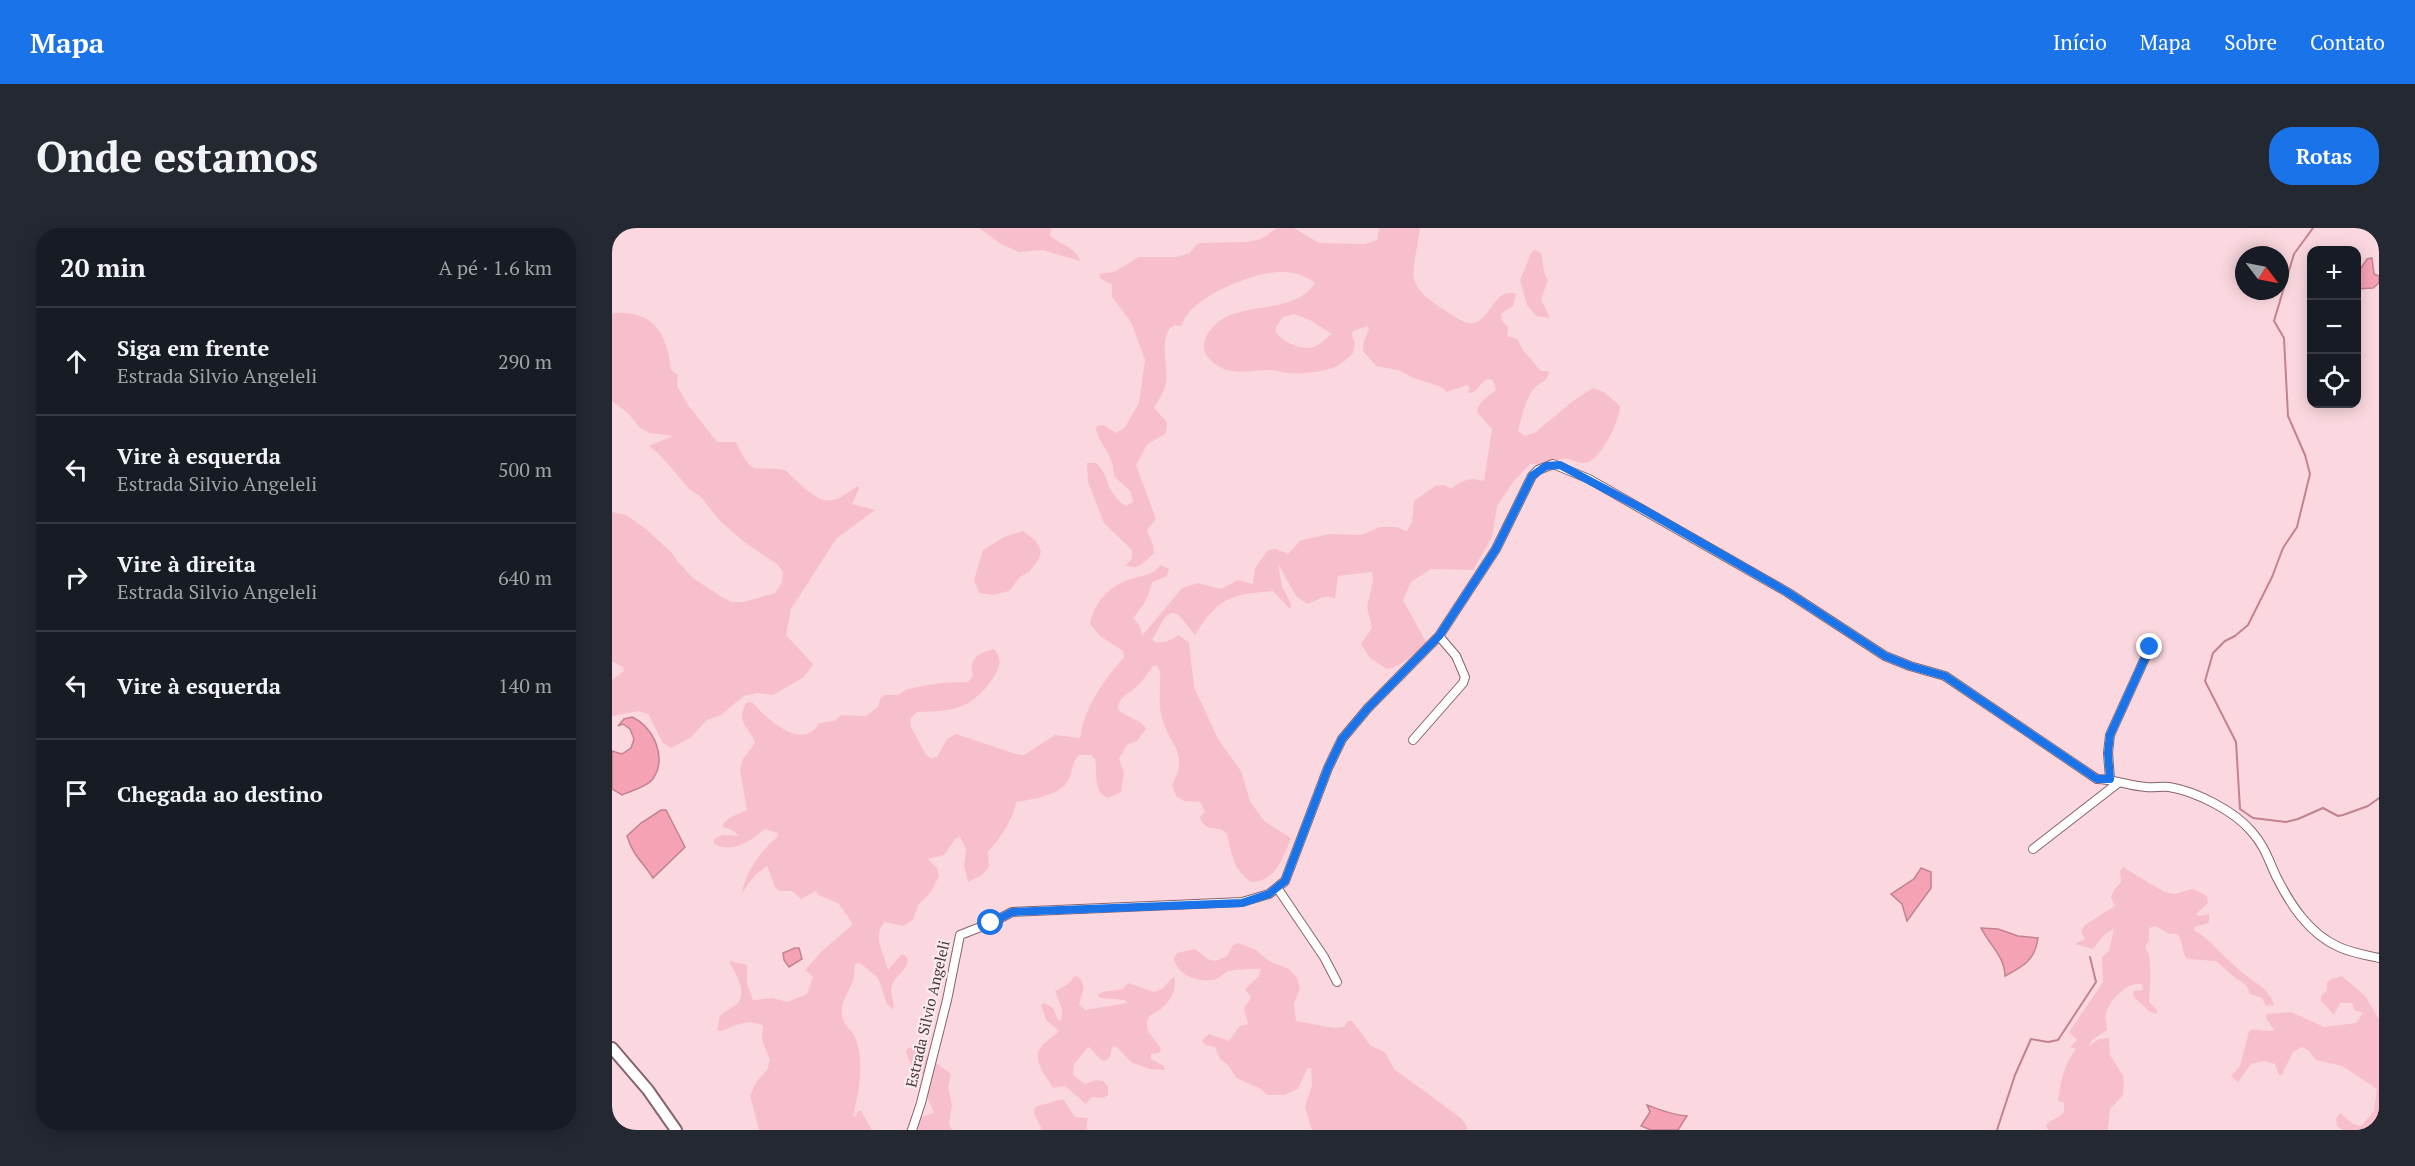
<!DOCTYPE html>
<html lang="pt">
<head>
<meta charset="utf-8">
<style>
	body { margin:0; font-family:"PT Serif",serif; background:#242831; color:#f1f3f6 }
	.controls { position:absolute; right:18px; top:18px; display:grid; overflow:hidden; border-radius:12px; box-shadow:0 3px 15px #0003 }
	.controls button { width:54px; height:54px; display:grid; place-items:center; padding:0; border:0; border-bottom:2px solid #363941; background:#171b24; color:#f1f3f6; font:30px sans-serif }
	.compass { position:absolute; left:1623px; top:18px; width:54px; height:54px; border-radius:50%; background:#171b24; box-shadow:0 3px 15px #0003; rotate:122deg }
	.stop { position:absolute; width:18px; height:18px; margin:-14px; border:4px solid #1a73e8; border-radius:50%; background:#fff }
	.stop.end { background:#1a73e8; border-color:#fff; box-shadow:0 2px 6px #0008 }
	.list { margin:0; padding:0; list-style:none }
	h2 { display:flex; justify-content:space-between; align-items:center; height:78px; margin:0; padding:0 24px; font-size:26px }
	h2 small { font-size:20px; font-weight:400; color:#9ea1a6 }
	.list li { display:grid; grid-template-columns:39px 1fr auto; gap:18px; align-items:center; box-sizing:border-box; height:108px; padding:0 24px; border-top:2px solid #363941 }
	.list b { display:block; font-size:22px; white-space:nowrap }
	.list p { margin:0; font-size:20px; white-space:nowrap; color:#9ea1a6 }
	.list em { font-size:20px; font-style:normal; color:#9ea1a6 }
	.icon { flex:none; width:33px; height:33px; fill:none; stroke:currentColor; stroke-width:2; stroke-linecap:round; stroke-linejoin:round }
	.map { position:relative; flex:none; width:1767px; height:902px; overflow:hidden; border-radius:24px }
	header { display:flex; align-items:center; gap:36px; box-sizing:border-box; height:84px; padding:0 30px; background:#1a73e8; color:#fff }
	header strong { font-size:28px }
	nav { display:flex; gap:33px; margin-inline-start:auto; font-size:21px }
	.intro { display:flex; align-items:center; justify-content:space-between; box-sizing:border-box; height:144px; padding:0 36px }
	h1 { margin:0; font-size:42px }
	.button { padding:15px 27px; border-radius:24px; background:#1a73e8; color:#fff; font-size:21px; font-weight:700 }
	main { display:flex; gap:36px; padding:0 36px }
	aside { flex:1; background:#171b24; border-radius:24px; box-shadow:0 3px 15px #0003 }
	.map>svg:first-child { display:block }
	.green { fill:#f7bfcb; fill-rule:evenodd }
	.water { fill:#f6a2b5; stroke:#c28290; stroke-width:1.5 }
	.lines { fill:none; stroke-linecap:round; stroke-linejoin:round }
	.stream { stroke:#c28290; stroke-width:2 }
	.minor-casing { stroke:#88636b; stroke-width:10 }
	.secondary-casing { stroke:#88636b; stroke-width:14 }
	.minor { stroke:#fff; stroke-width:8 }
	.secondary { stroke:#fff; stroke-width:10 }
	.route { stroke:#1a73e8; stroke-width:8 }
	.labels { text-anchor:middle; stroke-width:4.5; stroke-linejoin:round; paint-order:stroke }
	.street-label { font-size:15px; fill:#49383b; stroke:#fcebee }
</style>
</head>
<body>
<header>
<strong>Mapa</strong>
<nav><a>Início</a><a>Mapa</a><a>Sobre</a><a>Contato</a></nav>
</header>
<div class="intro"><h1>Onde estamos</h1><a class="button">Rotas</a></div>
<main>
<aside>
<h2>20 min<small>A pé · 1.6 km</small></h2>
<ul class="list">
<li><svg class="icon" aria-label="ahead" viewBox="0 0 24 24"><path d="M12 20V5M6 11l6-6 6 6"/></svg><div><b>Siga em frente</b><p>Estrada Silvio Angeleli</p></div><em>290 m</em></li>
<li><svg class="icon" aria-label="left" viewBox="0 0 24 24"><path d="M17 20v-9H6M10 6l-5 5 5 5"/></svg><div><b>Vire à esquerda</b><p>Estrada Silvio Angeleli</p></div><em>500 m</em></li>
<li><svg class="icon" aria-label="right" viewBox="0 0 24 24"><path d="M7 20v-9h11M14 6l5 5-5 5"/></svg><div><b>Vire à direita</b><p>Estrada Silvio Angeleli</p></div><em>640 m</em></li>
<li><svg class="icon" aria-label="left" viewBox="0 0 24 24"><path d="M17 20v-9H6M10 6l-5 5 5 5"/></svg><div><b>Vire à esquerda</b></div><em>140 m</em></li>
<li><svg class="icon" aria-label="arrive" viewBox="0 0 24 24"><path d="M6 21V4h12l-3 4 3 4H6"/></svg><div><b>Chegada ao destino</b></div></li>
</ul>
</aside>
<div class="map">
<svg width="1767" height="902" viewBox="0 0 1767 902">
	<rect width="100%" height="100%" fill="#fbd8df"/>
	<!-- green -->
	<path class="green" d="M367 0H439L438 8C449 17 464 19 468 33L431 22 407 24 389 16Z
		M665 0H682L707 15 753 16 765 12 767 0H808C802 49 788 54 837 85 843 89 855 97 862 95 880 90 883 58 904 66L901 78 889 86 890 93 896 99 895 108 905 111 911 122 929 143H936L937 145 934 152C914 160 912 184 906 203L913 208 924 204 961 173 981 160 992 164 1008 178C1008 192 989 233 973 235 965 236 958 229 950 231 938 233 931 238 918 236L901 254 885 278 880 309 861 342 819 341 799 354 791 372 814 414C803 425 791 438 775 441L758 430 749 416 760 400 755 379 761 353 760 344 726 348 723 371C711 365 707 373 695 376L684 368 666 336 670 358 679 376 678 381 661 363C618 367 608 368 583 407L566 386 559 385 553 389 540 412C549 418 559 412 567 407L577 415 582 459 606 511 629 543 638 573 652 593 679 610C672 628 663 655 639 654 625 644 622 635 618 619 617 615 616 608 614 605 607 596 593 606 588 589L593 584 588 574 572 573 564 568 560 557C579 523 555 516 549 486 546 472 549 457 548 443L545 438H541C536 445 531 453 525 458 517 466 507 468 506 481 514 490 528 490 534 501L525 513 515 517 507 531 512 545 509 564 496 570C480 563 486 545 483 531L479 527H467C459 535 461 544 456 553 448 567 419 572 404 574 403 587 387 614 376 623L377 639 370 647 356 654 352 638 354 621 348 609 344 610 332 627 316 631 325 640 327 648 319 664 306 677 301 692 291 698 273 694C259 707 273 727 276 742L289 727H293L296 732C294 744 284 747 280 757 277 766 283 773 281 782L275 776 266 750 248 735 243 736C242 742 243 749 240 755 236 765 229 774 230 785 230 797 239 800 243 809 253 833 247 865 241 888L243 889 246 883H249L260 902H147L138 867 145 853 155 842 158 832 150 812 151 798C137 789 123 798 109 803L105 802 108 788C113 783 120 780 125 776 136 763 123 745 117 733L135 737V756L141 772 161 770 175 774 195 766 201 749 193 742 209 724 241 696 226 675 206 667 204 663 189 671 180 663H168L163 659 155 638 144 646 130 665C134 643 149 623 165 609L166 605 153 601C138 613 122 626 102 616V611L110 607 126 608 122 603 111 599V596L117 590 135 582 128 541 131 531 143 515C138 498 123 497 134 475L140 474C153 489 191 525 207 495L223 493 229 487 254 488 266 479 268 471 273 467H286L295 461 328 455 356 454 361 448C356 430 367 425 382 421 386 426 389 432 387 438 383 452 365 472 352 477 338 484 321 483 305 484L298 491 299 499 314 527 319 530 325 529 335 511 344 506 404 526 412 527 443 507 468 510C473 477 491 454 512 429L511 423 488 408 478 396C482 374 498 357 519 351 531 347 540 348 549 337L557 341 555 348 540 354C537 369 531 379 521 390L528 398 530 408 570 360 586 355 609 361 626 352 641 356 643 340 656 322 664 321 676 326 689 312 718 306 749 307 768 299H784L795 303 800 294 802 273 823 258 832 257 839 261C850 252 857 249 872 253L880 201 865 184C866 174 876 168 884 162L881 152 876 151C866 155 867 165 856 165L858 159 855 157 835 164 827 158 804 151 786 142 764 138 751 123 752 113 757 101 755 98 741 103 740 108 743 115 741 125C736 130 730 136 723 139 710 144 691 146 677 145 671 145 665 142 659 142 634 142 614 151 595 128 592 123 591 116 593 111 613 66 678 93 703 55 693 48 684 44 672 44 645 42 575 70 570 98L563 97 557 101C547 122 558 138 553 159 552 163 545 175 542 180L555 194 554 205 535 217 524 237 544 291 535 302 541 317 542 325C534 332 526 344 514 337L520 330V322L492 295 476 254 475 235H484C498 247 493 265 514 278L521 274 519 264 502 248C501 224 489 220 484 201L485 198 492 197 504 205 513 199 527 175 533 132 519 94 500 69V57L488 50V46L502 44 527 29H564L578 25 583 18 588 15 635 14 649 11ZM682 86 698 92 720 106C715 109 710 115 704 118 692 124 673 115 664 105V99L671 89Z
		M922 22 928 24C933 33 929 44 936 52L929 71 938 90 924 88 915 77 908 52 919 25Z
		M2 85C42 83 55 105 59 142L66 147 65 158 76 177 105 214H124C142 252 140 236 173 242 185 252 204 276 221 272 229 271 238 262 246 258L247 261 240 276 263 282 224 311 179 381 174 407 201 436 192 449 161 467 145 465 132 468 109 487 95 492 78 510 59 520 51 515 36 486 27 483 0 488V452L12 443 11 439 0 433V284L14 287 34 301 60 325 66 334 81 350 110 369 120 374H132L163 365 170 354 171 344 165 336 135 316 109 294 88 268 78 262 49 228 37 218 61 208 38 205 28 200 17 186 0 173V87Z
		M411 303 424 313 429 323 427 331 417 344 408 349 397 363 381 367 367 365 362 352 371 322 392 309Z
		M1511 639 1552 664 1562 666 1581 661 1595 668 1596 675 1584 686 1587 688 1597 686V695L1582 699V702C1599 712 1610 727 1625 740 1637 752 1657 759 1662 777L1654 778 1650 770 1638 766 1634 757 1621 748 1604 733 1575 731C1569 723 1571 714 1566 706H1558L1543 698 1537 700V713L1533 718C1534 721 1536 724 1537 728 1539 733 1538 769 1537 774L1545 782V786L1538 784 1521 768 1522 763 1531 762 1530 756C1516 754 1501 769 1495 782 1492 789 1495 795 1495 802L1480 812 1477 818 1487 811 1497 810 1498 827 1512 849 1511 867 1498 881 1496 902H1436L1434 897C1440 891 1447 890 1452 884V875L1446 873C1449 853 1451 838 1464 821L1458 819 1465 812 1457 804 1491 754 1490 729 1497 723 1502 701 1493 706 1481 721 1463 716 1473 711 1469 703 1473 697 1503 678 1499 669 1502 662 1509 654 1508 643Z
		M627 715 644 722 657 733 677 741 685 750 688 760 682 776 684 793 722 800 732 799 736 793H740L759 818 773 824 782 841 849 890 855 899V902H700L693 879 700 857 699 840 695 841 686 861 672 867H655L649 861 624 850 617 838 608 831 603 819 593 817 590 812 597 806 617 813 628 798 636 796 632 780 639 770 633 761 647 748 649 741C645 740 620 742 616 743 612 745 608 750 604 751 588 756 564 747 562 730L565 725 582 721C598 730 596 738 615 728L621 717Z
		M463 748 468 750 472 759 467 776 473 782 515 775 513 772 488 770 486 767 490 764 511 761 516 755 542 764 550 761 562 748C567 766 552 782 537 788 530 803 542 809 549 821L547 825 539 826V831L552 838 553 842 537 841 519 834 504 818 500 819 498 829 492 833C484 830 483 822 476 819L462 836 461 847 473 856 484 852 491 853 496 859V867L491 870 480 869 474 876 453 858 441 860C435 849 419 832 429 819 433 813 442 809 447 803L434 792 429 777 432 775 441 780 446 792 449 793 450 781 443 763 456 756Z
		M1730 748 1753 768 1767 791V902H1731L1725 898 1724 891 1728 885 1741 896 1749 898 1762 883 1765 861 1730 838 1704 832 1697 823 1690 819 1681 824 1669 848 1667 847 1663 836 1652 833 1639 836 1626 854 1619 848 1628 838 1637 803C1645 799 1653 805 1662 802L1654 790 1655 786 1679 784 1712 799 1744 795 1751 785 1742 782 1740 775H1728L1722 787 1709 773V769L1715 762V754L1720 751Z
		M303 819 339 846 336 859 340 877 337 896 340 902H294L300 887 304 884 308 889 322 885 314 866V847L301 842 294 824 296 820Z
		M451 871 463 889 476 890 474 902H430L422 885 423 879Z"/>
	<!-- water -->
	<path class="water" d="M1760 30 1762 46 1767 48V55L1761 60 1745 61V46L1755 31Z
		M20 489C42 499 56 531 40 552 34 559 19 563 10 567L0 561V523L10 526 19 520 22 511 18 501 11 496 6 498 12 491Z
		M49 582H54L73 619 41 650C31 634 21 628 15 608L29 595Z
		M1309 640 1319 644V660L1295 693 1290 676 1279 666 1302 651Z
		M1369 700 1386 701 1406 708 1426 710C1423 732 1412 738 1393 748 1393 729 1377 716 1369 700Z
		M183 720H187L190 731 177 739 172 732 171 725Z
		M1035 877C1049 882 1059 887 1075 888L1066 902H1039L1029 898 1038 884Z"/>
	<g class="lines">
		<!-- stream -->
		<path class="stream" d="M1701 0 1682 26 1662 93 1672 110 1676 188 1693 227 1698 246 1685 299 1671 320 1660 349 1636 397 1623 408 1613 413 1601 425 1593 453 1624 514 1628 581 1641 590 1674 594 1686 591 1711 580 1726 588 1731 587 1756 578 1767 570
			M1385 902 1403 847 1419 811 1436 814 1446 812 1484 754 1478 729"/>
		<!-- minor casing -->
		<g class="minor-casing">
			<path id="minor" d="M801 512 851 455 853 449 844 428 827 408
				M1498 551 1496 525 1498 507 1538 419
				M1421 621 1506 555
				M666 661 712 729 725 754
				M300 902 309 875 335 772 348 707 379 695 400 684 630 674 657 666 673 653 716 540 730 511 756 480 827 408 884 321 920 248 926 242 941 236 977 251 1175 364 1273 428 1298 438 1333 448 1485 551C1501 551 1517 558 1534 559 1541 560 1549 558 1557 559 1583 563 1623 583 1640 604 1652 617 1657 633 1664 648 1678 676 1697 706 1727 719 1740 725 1754 727 1767 730"/>
		</g>
		<!-- secondary casing -->
		<g class="secondary-casing">
			<path id="secondary" d="M0 820 36 862 64 902"/>
		</g>
		<!-- minor -->
		<use href="#minor" class="minor"/>
		<!-- secondary -->
		<use href="#secondary" class="secondary"/>
	</g>
	<g class="lines">
		<!-- route -->
		<path class="route" d="M379 695 400 684 630 675 657 666 673 653 716 540 730 511 756 480 827 408 884 321 920 248 934 238 948 237 1029 280 1175 364 1273 428 1298 438 1333 448 1485 551H1498L1496 525 1498 507 1538 419"/>
	</g>
	<g class="labels">
		<!-- street labels -->
		<g class="street-label">
			<text transform="translate(316 786) rotate(-77)" y="5">Estrada Silvio Angeleli</text>
		</g>
	</g>
</svg>
<div class="controls">
<button>+</button>
<button>−</button>
<button><svg class="icon" aria-label="locate" viewBox="0 0 24 24"><circle cx="12" cy="12" r="6"/><path d="M12 2v4M12 18v4M2 12h4M18 12h4"/></svg></button>
</div>
<svg class="compass" viewBox="-18 -18 36 36"><path d="M0-13l5 13h-10z" fill="#e53935"/><path d="M0 13l5-13h-10z" fill="#9ea1a6"/></svg>
<div class="stop" style="left:379px;top:695px"></div>
<div class="stop end" style="left:1538px;top:419px"></div>
</div>
</main>
</body>
</html>
